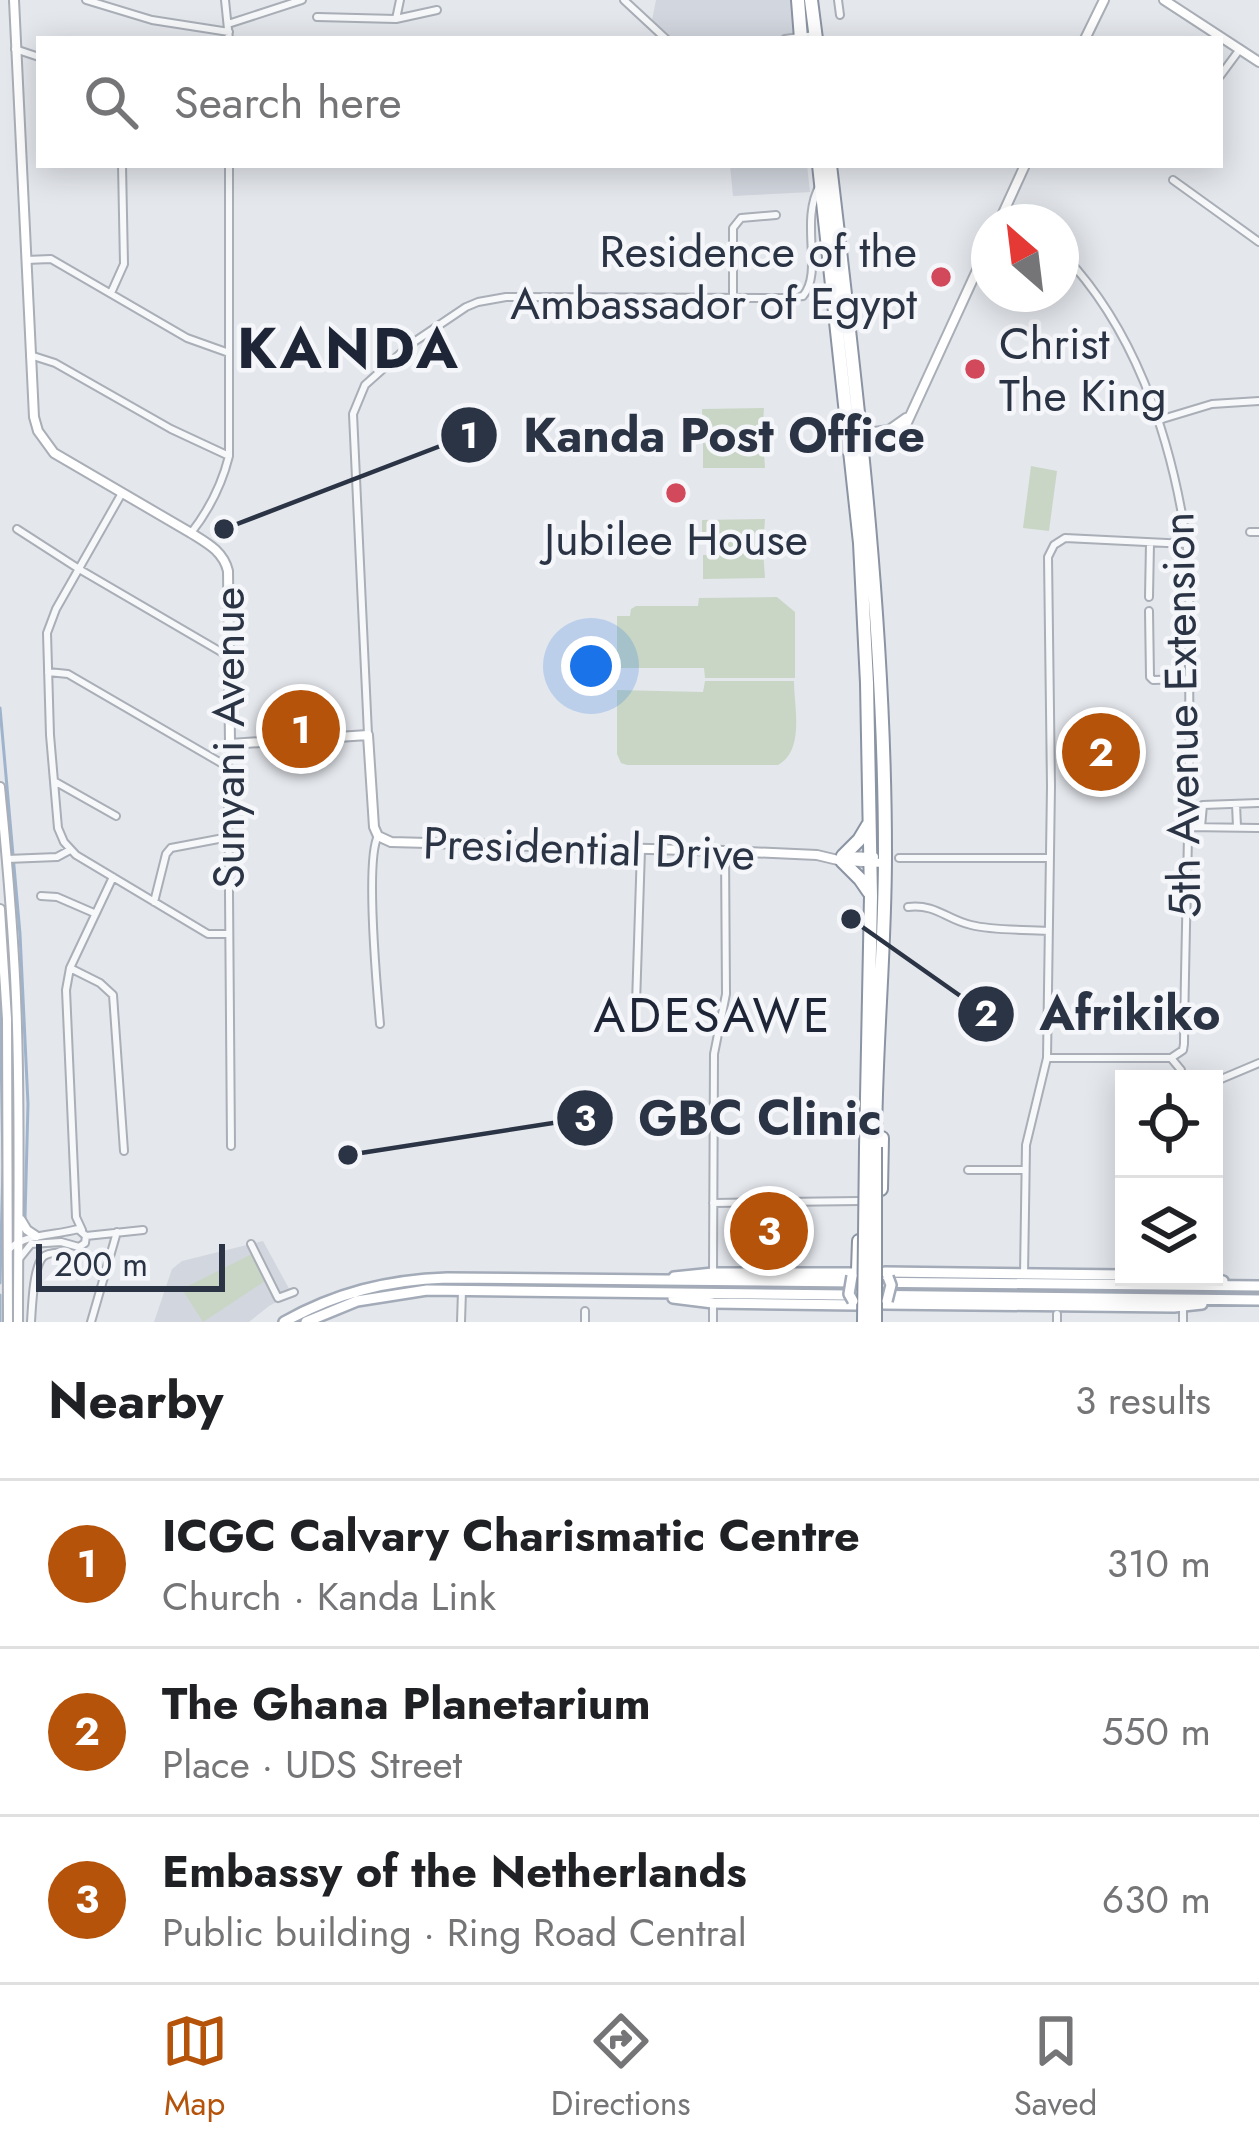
<!DOCTYPE html>
<html lang="en">
<head>
<meta charset="utf-8">
<style>
	body { margin:0; font-family:Jost,sans-serif; background:#f6f6f6; color:#202124 }
	.controls { position:absolute; right:36px; bottom:36px; display:grid; overflow:hidden; border-radius:0px; box-shadow:0 6px 30px #0003 }
	.controls button { width:108px; height:108px; display:grid; place-items:center; padding:0; border:0; border-bottom:3px solid #e0e0e0; background:#fff; color:#202124; font:60px sans-serif }
	.compass { position:absolute; left:971px; top:204px; width:108px; height:108px; border-radius:50%; background:#fff; box-shadow:0 6px 30px #0003; rotate:332deg }
	.scale { position:absolute; left:36px; bottom:30px; width:189px; box-sizing:border-box; padding-left:12px; border:6px solid #2b3445; border-top:0; font-size:33px; line-height:42px; white-space:nowrap; color:#2b3445; -webkit-text-stroke:9px #f4f6f9; paint-order:stroke }
	.you { position:absolute; left:591px; top:666px; width:42px; height:42px; margin:-30px; border:9px solid #fff; border-radius:50%; background:#1a73e8; box-shadow:0 0 0 18px #1a73e833 }
	.badge { display:grid; place-items:center; width:78px; height:78px; border-radius:50%; background:#b45309; color:#fff; font-size:39px; font-weight:700 }
	.pin { position:absolute; translate:-50% -50%; border:6px solid #fff; box-shadow:0 3px 12px #0006 }
	.list { margin:0; padding:0; list-style:none }
	h2 { display:flex; justify-content:space-between; align-items:center; height:156px; margin:0; padding:0 48px; font-size:51px }
	h2 small { font-size:39px; font-weight:400; color:#757577 }
	.list li { display:grid; grid-template-columns:78px 1fr auto; gap:36px; align-items:center; box-sizing:border-box; height:168px; padding:0 48px; border-top:3px solid #e0e0e0 }
	.list b { display:block; font-size:45px; white-space:nowrap }
	.list p { margin:0; font-size:39px; white-space:nowrap; color:#757577 }
	.list em { font-size:39px; font-style:normal; color:#757577 }
	.icon { flex:none; width:66px; height:66px; fill:none; stroke:currentColor; stroke-width:2; stroke-linecap:round; stroke-linejoin:round }
	.map { position:relative; flex:none; width:1259px; height:1322px; overflow:hidden }
	.search { position:absolute; background:#fff; box-shadow:0 6px 30px #0003; left:36px; right:36px; top:36px; height:132px; display:flex; align-items:center; gap:30px; box-sizing:border-box; padding:0 42px; border-radius:0px; color:#757577; font-size:45px }
	.sheet { height:660px; background:#fff }
	nav { display:flex; justify-content:space-around; align-items:center; box-sizing:border-box; height:168px; border-top:3px solid #e0e0e0; background:#fff; font-size:33px; color:#757577 }
	nav a { display:grid; justify-items:center; gap:6px }
	nav .on { color:#b45309 }
	.map>svg:first-child { display:block }
	.built { fill:#d2d6de }
	.green { fill:#c9d6c5 }
	.lines { fill:none; stroke-linecap:round; stroke-linejoin:round }
	.stream { stroke:#9fb4cc; stroke-width:3 }
	.street-casing { stroke:#a9aeb7; stroke-width:10 }
	.secondary-casing { stroke:#a9aeb7; stroke-width:12 }
	.primary-casing { stroke:#a3abb8; stroke-width:14 }
	.highway-casing { stroke:#8b94a3; stroke-width:16 }
	.street { stroke:#f7f8fa; stroke-width:6 }
	.secondary { stroke:#fff; stroke-width:8 }
	.primary { stroke:#fff; stroke-width:9 }
	.highway { stroke:#fff; stroke-width:12 }
	.primary-bridge-casing { stroke:#a3abb8; stroke-width:14; stroke-linecap:butt }
	.highway-bridge-casing { stroke:#8b94a3; stroke-width:16; stroke-linecap:butt }
	.primary-bridge { stroke:#fff; stroke-width:9 }
	.highway-bridge { stroke:#fff; stroke-width:12 }
	.poi-dot { fill:#d1495b; stroke:#f4f6f9; stroke-width:4.5 }
	.labels { text-anchor:middle; stroke-width:9; stroke-linejoin:round; paint-order:stroke }
	.poi-label { font-size:45px; fill:#2b3445; stroke:#f4f6f9; text-anchor:end }
	.street-label { font-size:45px; fill:#2b3445; stroke:#f4f6f9 }
	.neighbourhood-label { font-size:48px; letter-spacing:3px; fill:#1d2536; stroke:#f4f6f9 }
	.district-label { font-size:57px; font-weight:bold; letter-spacing:3px; fill:#1d2536; stroke:#f4f6f9 }
	.leader { fill:none; stroke:#2b3445; stroke-width:4.5 }
	.callout-dot { fill:#2b3445; stroke:#f4f6f9; stroke-width:4.5 }
	.mark-label { font-size:36px; text-anchor:middle; font-weight:bold; fill:#fff }
	.callout-label { font-size:48px; text-anchor:middle; font-weight:bold; fill:#2b3445; stroke:#f4f6f9; stroke-width:9; stroke-linejoin:round; paint-order:stroke }
</style>
</head>
<body>
<div class="map">
<svg width="1259" height="1322" viewBox="0 0 1259 1322">
	<rect width="100%" height="100%" fill="#e4e7ec"/>
	<!-- built -->
	<path class="built" d="M656 0H792L795 36 770 39H673L652 20Z
		M730 165H807L810 192 733 196Z
		M263 1241 292 1294 269 1306 249 1322H154L172 1269 182 1261Z"/>
	<!-- green -->
	<path class="green" d="M764 408 762 437H728L727 433H703L702 409Z
		M763 439 765 468H703V443Z
		M1031 466 1057 471 1049 531 1023 528Z
		M765 519 763 548H728V544H702V520Z
		M728 550H763L765 578 703 579V555L728 554Z
		M777 597 795 612V678H705L704 668H617V616H630L631 609 636 606H698L699 598Z
		M705 681H794C794 707 805 750 778 765H627L621 763 617 754V690L703 692Z
		M252 1254 265 1281 203 1322 182 1289Z"/>
	<g class="lines">
		<!-- stream -->
		<path class="stream" d="M10 0V3
			M0 708 20 934 28 1104 25 1218
			M0 994 3 1166 0 1283
			M0 1295V1322"/>
		<!-- street casing -->
		<g class="street-casing">
			<path id="street" d="M86 0 152 20 229 32
				M225 0 229 39
				M624 0 666 39
				M838 0 840 15
				M317 17 396 19 400 0
				M396 19 437 10
				M228 24 302 0
				M785 39 815 35
				M15 49 39 57
				M1220 76 1240 49
				M1173 180 1259 242
				M1005 209 1028 222
				M1061 252C1133 326 1169 431 1185 532 1192 576 1188 624 1189 669 1191 794 1185 919 1184 1044L1183 1050 1171 1058
				M26 260 51 259 187 338 229 353
				M111 293 124 264 122 165
				M733 298V228L741 218 776 215
				M30 355 55 363 171 429 229 456
				M1159 420 1212 404 1259 401
				M122 493 56 609 47 633 50 735 58 828 64 842 76 855 208 934H229
				M17 529 79 569 228 656
				M1250 532H1259
				M191 533C209 510 222 484 229 456V165
				M1149 597 1150 543
				M1149 611 1150 677 1153 680 1189 679
				M48 672 68 674 228 767
				M368 734 353 414 365 385 411 344 466 307 478 302 506 297 788 298 803 296C824 271 799 222 820 185
				M230 744 228 767 231 1146
				M54 781 116 816
				M1236 804 1237 827
				M1188 827 1258 828
				M1201 827 1203 805 1258 803
				M378 836C365 860 377 990 380 1024
				M899 858H1049
				M7 859 57 857 70 850
				M41 896 57 897 94 913
				M154 902 166 854 171 848 229 837
				M908 907C937 904 945 919 971 925 995 931 1024 929 1048 931
				M70 968 100 983 113 995 124 1151
				M636 1004 641 849
				M1049 1058H1171
				M1171 1058 1181 1070 1182 1079
				M1214 1082 1259 1063
				M968 1170H1024
				M713 1203 860 1201
				M82 1230 76 1217 66 990 70 968 113 877
				M86 1236 143 1230
				M251 1244 278 1298 294 1292
				M8 1250C26 1233 53 1236 78 1229L86 1236 85 1243 79 1247 61 1242 31 1244 19 1259
				M713 1272 714 1054 726 994 725 851
				M1024 1275 1026 1145 1047 1058 1051 786 1048 557 1054 545 1065 538 1187 544
				M713 1303V1322
				M1183 1307V1322
				M31 1322C32 1308 33 1267 43 1257 48 1252 58 1253 64 1252
				M91 1322 117 1232
				M461 1322 462 1291
				M585 1322V1311
				M1057 1322V1314"/>
		</g>
		<!-- secondary casing -->
		<g class="secondary-casing">
			<path id="secondary" d="M14 0 34 417 38 431 54 453 191 533C207 543 223 551 228 571L230 744 368 735 374 827 378 836 391 842 725 851 817 855 842 861 884 863
				M1164 0 1259 62
				M1085 39 1104 0
				M999 222 1025 165
				M860 434 889 430 906 418
				M861 444 890 438 905 427 989 244
				M0 787C8 867 15 947 17 1027 20 1125 18 1224 18 1322
				M841 856 874 857
				M0 909 7 1019 8 1322
				M21 1220 27 1230 36 1236"/>
		</g>
		<!-- primary casing -->
		<g class="primary-casing">
			<path id="primary" d="M885 1272 1124 1275
				M674 1277 713 1273H854
				M1203 1277 1223 1281
				M673 1298 713 1303 856 1305
				M884 1304 1174 1307 1202 1304
				M284 1322C336 1293 387 1280 447 1278L1259 1286
				M306 1322 357 1301 427 1290 1259 1300"/>
		</g>
		<!-- highway casing -->
		<g class="highway-casing">
			<path id="highway" d="M798 0 801 39
				M811 0 816 39
				M819 165 860 543 867 683 871 896 866 1148
				M830 165C857 395 885 624 885 855 885 953 875 1050 875 1147
				M843 856 859 840 868 825
				M842 861 860 879 869 892
				M881 1189 882 1138
				M858 1270 859 1241"/>
		</g>
		<!-- street -->
		<use href="#street" class="street"/>
		<!-- secondary -->
		<use href="#secondary" class="secondary"/>
		<!-- primary -->
		<use href="#primary" class="primary"/>
		<!-- highway -->
		<use href="#highway" class="highway"/>
		<!-- primary-bridge casing -->
		<g class="primary-bridge-casing">
			<path id="primary-bridge" d="M852 1276 849 1294 853 1301
				M887 1301 891 1285 888 1277"/>
		</g>
		<!-- highway-bridge casing -->
		<g class="highway-bridge-casing">
			<path id="highway-bridge" d="M875 1147V1322
				M864 1322 866 1148"/>
		</g>
		<!-- primary-bridge -->
		<use href="#primary-bridge" class="primary-bridge"/>
		<!-- highway-bridge -->
		<use href="#highway-bridge" class="highway-bridge"/>
	</g>
	<!-- markers -->
	<g class="poi-dot">
		<circle cx="941" cy="277" r="12"/>
		<circle cx="975" cy="369" r="12"/>
		<circle cx="676" cy="493" r="12"/>
	</g>
	<g class="labels">
		<!-- poi labels -->
		<g class="poi-label">
			<text x="917" y="267">Residence of the<tspan x="917" dy="52">Ambassador of Egypt</tspan></text>
			<text x="999" y="359" text-anchor="start">Christ<tspan x="999" dy="52">The King</tspan></text>
			<text x="676" y="555" text-anchor="middle">Jubilee House</text>
		</g>
		<!-- street labels -->
		<g class="street-label">
			<text transform="translate(1181 715) rotate(-91)" y="16">5th Avenue Extension</text>
			<text transform="translate(228 738) rotate(-90)" y="16">Sunyani Avenue</text>
			<text transform="translate(589 848) rotate(2)" y="16">Presidential Drive</text>
		</g>
		<!-- neighbourhood labels -->
		<g class="neighbourhood-label">
			<text x="713" y="1032">ADESAWE</text>
		</g>
		<!-- district labels -->
		<g class="district-label">
			<text x="349" y="368">KANDA</text>
		</g>
	</g>
	<!-- callouts -->
	<path class="leader" d="M224 529L469 435M851 919L986 1014M348 1155L585 1118"/>
	<g class="callout-dot">
		<circle cx="224" cy="529" r="12"/>
		<circle cx="851" cy="919" r="12"/>
		<circle cx="348" cy="1155" r="12"/>
		<circle cx="469" cy="435" r="30"/>
		<circle cx="986" cy="1014" r="30"/>
		<circle cx="585" cy="1118" r="30"/>
	</g>
	<g class="mark-label">
		<text x="469" y="448">1</text>
		<text x="986" y="1026">2</text>
		<text x="585" y="1131">3</text>
	</g>
	<g class="callout-label">
		<text x="724" y="452">Kanda Post Office</text>
		<text x="1130" y="1030">Afrikiko</text>
		<text x="760" y="1135">GBC Clinic</text>
	</g>
</svg>
<div class="controls">
<button><svg class="icon" aria-label="locate" viewBox="0 0 24 24"><circle cx="12" cy="12" r="6"/><path d="M12 2v4M12 18v4M2 12h4M18 12h4"/></svg></button>
<button><svg class="icon" aria-label="layers" viewBox="0 0 24 24"><path d="M12 4l9 5-9 5-9-5zM3 14l9 5 9-5"/></svg></button>
</div>
<svg class="compass" viewBox="-18 -18 36 36"><path d="M0-13l5 13h-10z" fill="#e53935"/><path d="M0 13l5-13h-10z" fill="#757577"/></svg>
<div class="scale">200 m</div>
<div class="you"></div>
<div class="pin badge" style="left:301px;top:729px">1</div>
<div class="pin badge" style="left:1101px;top:752px">2</div>
<div class="pin badge" style="left:769px;top:1231px">3</div>
<div class="search"><svg class="icon" aria-label="search" viewBox="0 0 24 24"><circle cx="10" cy="10" r="6"/><path d="M15 15l6 6"/></svg>Search here</div>
</div>
<section class="sheet">
<h2>Nearby<small>3 results</small></h2>
<ul class="list">
<li><span class="badge">1</span><div><b>ICGC Calvary Charismatic Centre</b><p>Church · Kanda Link</p></div><em>310 m</em></li>
<li><span class="badge">2</span><div><b>The Ghana Planetarium</b><p>Place · UDS Street</p></div><em>550 m</em></li>
<li><span class="badge">3</span><div><b>Embassy of the Netherlands</b><p>Public building · Ring Road Central</p></div><em>630 m</em></li>
</ul>
</section>
<nav>
<a class="on"><svg class="icon" aria-label="map" viewBox="0 0 24 24"><path d="M3 6l6-2 6 2 6-2v14l-6 2-6-2-6 2zM9 4v14M15 6v14"/></svg>Map</a>
<a><svg class="icon" aria-label="directions" viewBox="0 0 24 24"><path d="M12 3l9 9-9 9-9-9zM9 14v-3h6M13 9l2 2-2 2"/></svg>Directions</a>
<a><svg class="icon" aria-label="saved" viewBox="0 0 24 24"><path d="M7 4h10v16l-5-4-5 4z"/></svg>Saved</a>
</nav>
</body>
</html>
